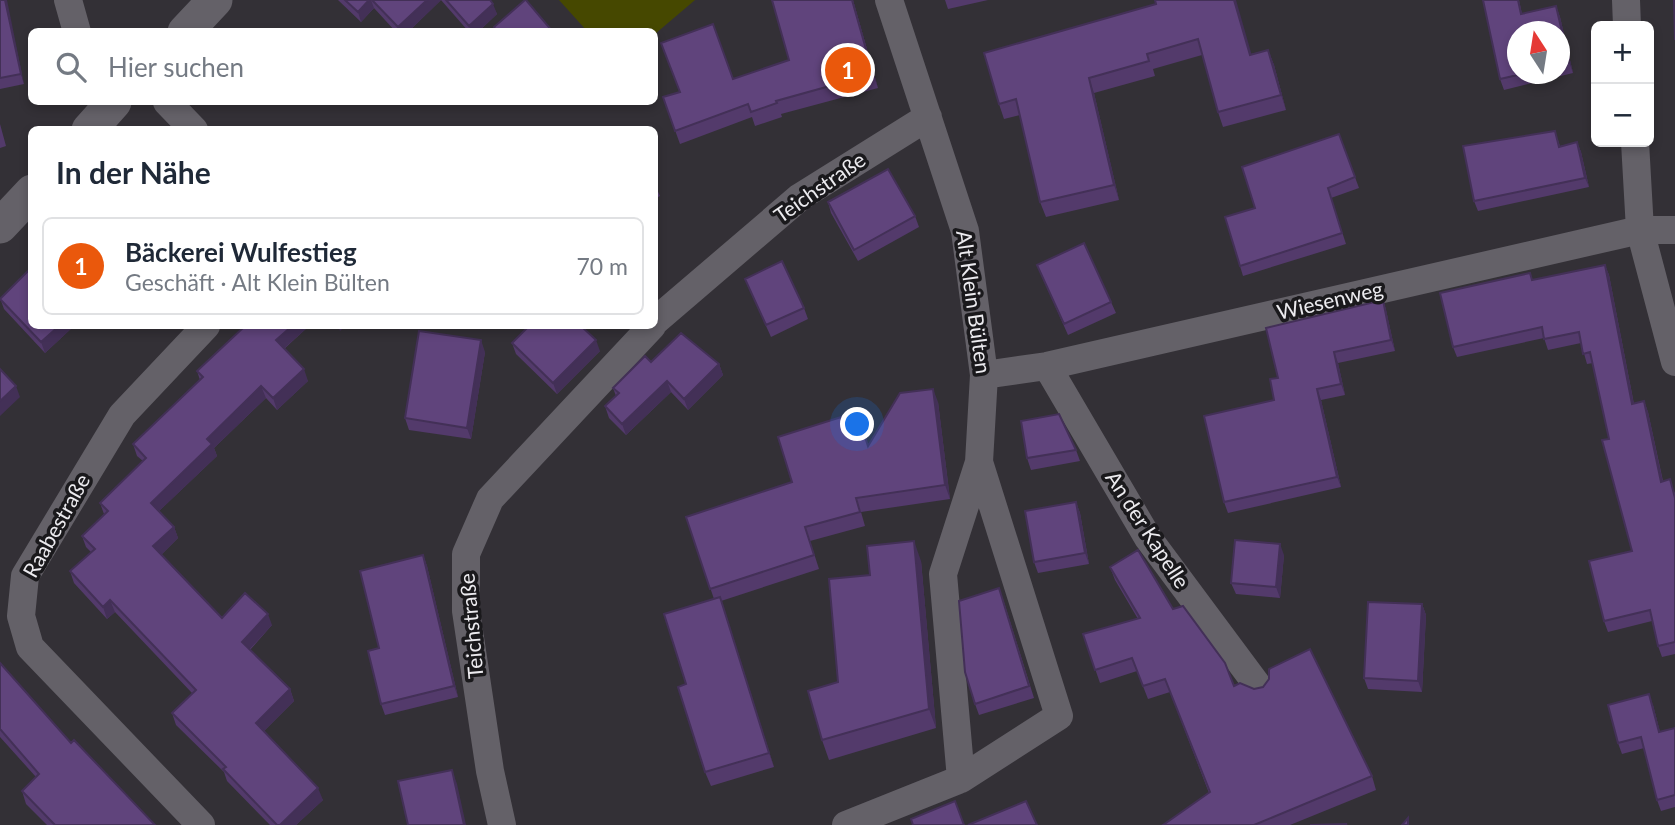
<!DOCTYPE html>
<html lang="de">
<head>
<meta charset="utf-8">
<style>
	body { margin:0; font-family:Lato,sans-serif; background:#f2f2f3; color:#1f2937 }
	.controls { position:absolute; right:21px; top:21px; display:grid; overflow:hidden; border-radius:10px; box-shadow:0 4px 10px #0003 }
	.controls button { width:63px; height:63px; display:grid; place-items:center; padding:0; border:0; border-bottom:2px solid #e0e1e3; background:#fff; color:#1f2937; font:35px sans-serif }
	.compass { position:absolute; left:1507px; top:21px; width:63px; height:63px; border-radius:50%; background:#fff; box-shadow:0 4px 10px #0003; rotate:348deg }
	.you { position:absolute; left:858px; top:425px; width:24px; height:24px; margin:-18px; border:5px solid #fff; border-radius:50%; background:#1a73e8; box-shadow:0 0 0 10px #1a73e833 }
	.badge { display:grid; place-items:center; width:46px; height:46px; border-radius:50%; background:#ea580c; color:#fff; font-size:23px; font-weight:700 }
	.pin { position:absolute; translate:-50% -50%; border:4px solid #fff; box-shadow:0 2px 7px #0006 }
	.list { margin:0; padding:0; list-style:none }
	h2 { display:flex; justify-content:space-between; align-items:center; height:91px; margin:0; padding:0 28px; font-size:30px }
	h2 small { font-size:23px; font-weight:400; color:#747a83 }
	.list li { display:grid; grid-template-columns:46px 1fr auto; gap:21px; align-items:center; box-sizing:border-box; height:98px; margin:0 14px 14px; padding:0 14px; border:2px solid #e0e1e3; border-radius:10px }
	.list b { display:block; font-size:26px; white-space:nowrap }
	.list p { margin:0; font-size:23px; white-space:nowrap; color:#747a83 }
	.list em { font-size:23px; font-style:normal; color:#747a83 }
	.icon { flex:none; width:38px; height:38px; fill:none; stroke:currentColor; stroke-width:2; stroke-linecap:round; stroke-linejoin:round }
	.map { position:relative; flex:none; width:1675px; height:825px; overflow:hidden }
	.search { position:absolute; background:#fff; box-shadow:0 4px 10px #0003; left:28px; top:28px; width:630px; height:77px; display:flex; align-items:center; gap:18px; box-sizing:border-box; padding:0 24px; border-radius:10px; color:#747a83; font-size:26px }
	.panel { position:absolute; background:#fff; box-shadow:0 4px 10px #0003; left:28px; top:126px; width:630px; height:203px; border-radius:10px }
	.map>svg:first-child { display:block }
	.green { fill:#464800 }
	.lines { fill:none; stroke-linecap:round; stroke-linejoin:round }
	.minor { stroke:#646168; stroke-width:28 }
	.tertiary { stroke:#646168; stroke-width:35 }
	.wall { fill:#533a6b; fill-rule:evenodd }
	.shaded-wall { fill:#433057 }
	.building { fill:#60447c; stroke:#433057; stroke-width:2 }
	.labels { text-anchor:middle; stroke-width:7; stroke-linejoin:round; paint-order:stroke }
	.street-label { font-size:21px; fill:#ecebef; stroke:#1a191c }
</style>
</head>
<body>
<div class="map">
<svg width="1675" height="825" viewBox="0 0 1675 825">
	<rect width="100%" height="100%" fill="#333036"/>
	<!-- green -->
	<path class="green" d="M559 0H695L655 34 587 31Z"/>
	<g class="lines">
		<!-- minor -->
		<path class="minor" d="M68 0 77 32
			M1626 0 1627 26
			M167 102 194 130
			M1635 142 1640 230 1675 362
			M654 322 800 197 928 117
			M1047 366 1148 538 1258 686
			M984 375 1047 366 1640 230H1675
			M961 779 1059 716 979 462
			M201 825 30 647 21 616 25 576 122 415 206 326
			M502 825 490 771 466 611V554L490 499 652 326
			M846 825 961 779 943 574 979 462 984 375 965 231 889 0"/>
		<!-- tertiary -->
		<path class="tertiary" d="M185 32 215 0
			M89 130 114 102
			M0 226 32 192"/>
	</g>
	<!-- wall -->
	<path class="wall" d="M0 0 24 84 0 89Z
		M338 0H490L497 14 478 32H469L441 0 408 32H396L374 8 361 22Z
		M772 0H853L878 88 781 114 782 117 755 126 752 117 680 144 663 97 679 92 733 79 789 60Z
		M945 0H988L948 9Z
		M1483 0H1519L1522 14 1556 6 1560 17 1573 73 1504 90 1500 79ZM1559 32V74H1517Z
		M1156 4 1251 54 1268 50 1274 65 1286 110 1223 127 1218 112 1202 55 1153 69 1155 76 1094 93 1119 200 1046 217 1040 202 1020 115 1004 119 999 104Z
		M0 124 6 146 0 148Z
		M1339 134 1359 188 1331 198 1346 244 1243 276 1240 266 1255 208Z
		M1558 140 1560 146 1577 142 1581 152 1589 187 1478 211 1474 201Z
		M654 183 660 196 654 199Z
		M828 202 915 216 919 227 858 261 831 213Z
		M1037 265 1111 302 1116 313 1068 335Z
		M1605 265 1609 275 1634 404 1644 401 1648 412 1663 481 1675 493V654L1662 657 1658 646 1652 621 1608 632 1604 621 1632 551 1593 363 1587 364 1581 343 1548 350 1544 338 1457 357 1453 347 1533 280Z
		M745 279 804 308 808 319 771 337Z
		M0 298 32 326H74L45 353 4 309Z
		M1383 300 1386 310 1395 351 1338 363 1345 395 1321 400 1341 487 1228 513 1224 502 1274 400 1278 378Z
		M245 326H309L284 349 308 381 277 410 266 398 214 448 217 456 159 511 174 527 178 538 161 555 222 618 272 625 250 650 290 689 294 701 264 731 323 800 296 825H270L227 781 224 772 176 725 172 713 192 693 115 612 107 619 74 583 70 571 91 552 86 547 82 536 104 514 100 503 143 461 137 456 133 444 200 380 197 371Z
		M512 343 600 351 557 394 516 354Z
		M485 352 471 439 409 430 405 418Z
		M651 362 719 364 723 375 688 410 671 392 626 435 609 418 605 406 616 396 613 388Z
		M938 402 950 499 861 512 865 526 810 541 819 569 721 601 774 767 711 786 705 772 686 684 714 599 686 517 792 482 857 412 868 445Z
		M1076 450 1080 461 1031 470 1027 458Z
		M1076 502 1080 513 1089 564 1038 573 1034 562Z
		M423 555 427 566 458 697 385 715 381 704 379 648Z
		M1284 555 1280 598 1236 594 1231 583Z
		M921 561 936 728 829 760 822 740 870 575Z
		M1110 567 1173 609 1234 686 1372 776 1376 790 1290 825H1163L1209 793 1170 692 1148 699 1137 671 1100 683 1083 634 1138 619 1115 580Z
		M1003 599 1034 698 979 715 975 704Z
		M1422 604 1426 615 1422 692 1368 689 1364 678Z
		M0 663 71 743 155 825H47L26 804 22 791 36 777 0 737Z
		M1653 705 1660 732 1675 728V807L1661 811 1657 800 1644 748 1622 754 1618 743Z"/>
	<!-- shaded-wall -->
	<path class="shaded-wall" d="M5 0H7L24 84 21 74Z
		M369 0H371L374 8 361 22 358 12Z
		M427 0H441L408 32H399L398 27Z
		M852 0H853L878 88 873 74Z
		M1234 0H1236L1256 70 1250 55Z
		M493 4 497 14 478 32H471L469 26Z
		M1556 6 1560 17 1573 73 1569 62Z
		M1268 50 1274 65 1286 110 1281 95Z
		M1089 78 1094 93 1119 200 1114 185Z
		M1577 142 1581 152 1589 187 1585 178Z
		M1605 265 1609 275 1636 415 1632 404Z
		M1383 300 1386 310 1395 351 1391 340Z
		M59 326H74L45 353 41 342Z
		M292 326H309L280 352 276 340Z
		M338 326H345L340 331Z
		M481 340 485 352 471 439 467 428Z
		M596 340 600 351 557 394 553 383Z
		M1334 352 1338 363 1345 395 1341 384Z
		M719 364 723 375 688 410 684 399Z
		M304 369 308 381 277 410 273 398Z
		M667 381 671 392 626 435 622 424Z
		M16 386 20 397 0 416V401Z
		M261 386 266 398 214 448 217 456 155 515 151 503 207 439Z
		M933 389 938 402 950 499 945 485Z
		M1317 389 1321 400 1341 487 1337 477Z
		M1644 401 1648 412 1665 492 1661 482Z
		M1076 502 1080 513 1089 564 1085 553Z
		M174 527 178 538 158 558 153 546Z
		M914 541 921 561 936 728 929 709Z
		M1280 544 1284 555 1280 598 1276 587Z
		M423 555 427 566 458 697 454 686Z
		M720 597 725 611 774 767 769 753Z
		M110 600 115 612 107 619 103 607Z
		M1422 604 1426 615 1422 692 1418 681Z
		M268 614 272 625 246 653 242 642Z
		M290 689 294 701 260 735 256 723Z
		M1649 694 1653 705 1663 743 1659 732Z
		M452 770 457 784 466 825H464Z
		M318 788 323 800 296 825H280Z"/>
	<!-- building -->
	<path class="building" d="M0 0H5L21 74 0 78Z
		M345 0H369L358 12Z
		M372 0H427L398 27Z
		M446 0H490L493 4 469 26Z
		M525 0H526L553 32H498L494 27Z
		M772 0H852L873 74 776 101 777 103 751 112 748 104 675 131 663 97 680 92 661 43 713 24 733 79 789 60Z
		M1155 0H1234L1250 55 1268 50 1281 95 1218 112 1198 39 1147 54 1149 61 1089 78 1114 185 1040 202 1016 99 999 104 984 53 1156 4Z
		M1483 0H1518L1521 14 1556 6 1569 62 1559 65V32H1517V74H1522L1500 79Z
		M1674 0H1675V40Z
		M1555 131 1559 147 1577 142 1585 178 1474 201 1463 146Z
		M1339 134 1355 177 1328 188 1342 233 1240 266 1225 217 1255 208 1242 167Z
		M888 169 915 216 854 250 828 202Z
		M1084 243 1111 302 1064 324 1037 265Z
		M782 261 804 308 766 325 745 279Z
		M1605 265 1632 404 1644 401 1661 482 1670 479 1675 498V642L1658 646 1650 610 1604 621 1589 561 1632 551 1602 440 1609 439 1590 352 1583 354 1579 332 1544 339 1542 327 1453 347 1440 293 1530 273 1532 280Z
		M32 267V326H59L41 342 0 299Z
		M1383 300 1391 340 1334 352 1341 384 1317 389 1337 477 1224 502 1204 416 1274 400 1270 379 1278 378 1266 328Z
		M245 326H292L276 340 304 369 273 398 261 386 207 439 212 444 151 503 174 527 153 546 222 618 245 593 268 614 242 642 290 689 256 723 318 788 280 825H277L223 769 226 767 172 713 196 690 110 600 103 607 70 571 95 549 82 536 108 511 100 503 146 458 133 444 203 377 197 371Z
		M529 326H581L596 340 553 383 512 343Z
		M419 331 481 340 467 428 405 418Z
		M681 333 719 364 684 399 667 381 622 424 605 406 619 393 613 388 645 356 651 362Z
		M0 369 16 386 0 401Z
		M933 389 945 485 856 498 860 512 805 527 814 555 710 589 686 517 792 482 778 437 857 412 868 446 900 393Z
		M1059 414 1076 450 1027 458 1021 421Z
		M1076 502 1085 553 1034 562 1025 511Z
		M1235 540 1280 544 1276 587 1231 583Z
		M914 541 929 709 822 740 808 691 838 682 829 579 870 575 867 546Z
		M1138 550 1173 609 1183 606 1225 663 1234 686 1240 683 1254 689 1263 687 1269 679V669L1310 649 1372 776 1254 825H1163L1210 792 1165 679 1143 686 1132 658 1095 670 1083 634 1140 618 1110 567Z
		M423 555 454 686 381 704 368 651 379 648 360 571Z
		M999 588 1029 686 975 704 965 672 959 601Z
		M720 597 769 753 705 772 678 687 686 684 664 614Z
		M1368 602 1422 604 1418 681 1364 678Z
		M0 663 71 743 74 740 155 825H55L22 791 39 774 0 729Z
		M1649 694 1659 732 1675 728V795L1657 800 1641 737 1618 743 1608 705Z
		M452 770 464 825H408L398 781Z
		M955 801 964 825H913L911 819Z
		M1026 801 1037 825H968Z
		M1408 818V825H1402Z
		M1347 824 1345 825H1310Z"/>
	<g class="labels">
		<!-- street labels -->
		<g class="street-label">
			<text transform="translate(820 188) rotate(-35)" y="7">Teichstraße</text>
			<text transform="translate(1330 301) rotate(-13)" y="7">Wiesenweg</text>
			<text transform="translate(973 302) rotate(82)" y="7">Alt Klein Bülten</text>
			<text transform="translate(57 526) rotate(-61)" y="7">Raabestraße</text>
			<text transform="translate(1147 530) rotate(57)" y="7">An der Kapelle</text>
			<text transform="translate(472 626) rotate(-95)" y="7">Teichstraße</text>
		</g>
	</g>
</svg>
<div class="controls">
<button>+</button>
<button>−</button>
</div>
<svg class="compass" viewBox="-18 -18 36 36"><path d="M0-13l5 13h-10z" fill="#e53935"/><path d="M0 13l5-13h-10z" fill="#747a83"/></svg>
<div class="you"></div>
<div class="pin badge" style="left:848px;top:70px">1</div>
<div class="search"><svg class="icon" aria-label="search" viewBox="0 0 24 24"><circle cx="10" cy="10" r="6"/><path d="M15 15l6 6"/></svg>Hier suchen</div>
<section class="panel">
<h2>In der Nähe<small></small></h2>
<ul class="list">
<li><span class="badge">1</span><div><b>Bäckerei Wulfestieg</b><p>Geschäft · Alt Klein Bülten</p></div><em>70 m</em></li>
</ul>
</section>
</div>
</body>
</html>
